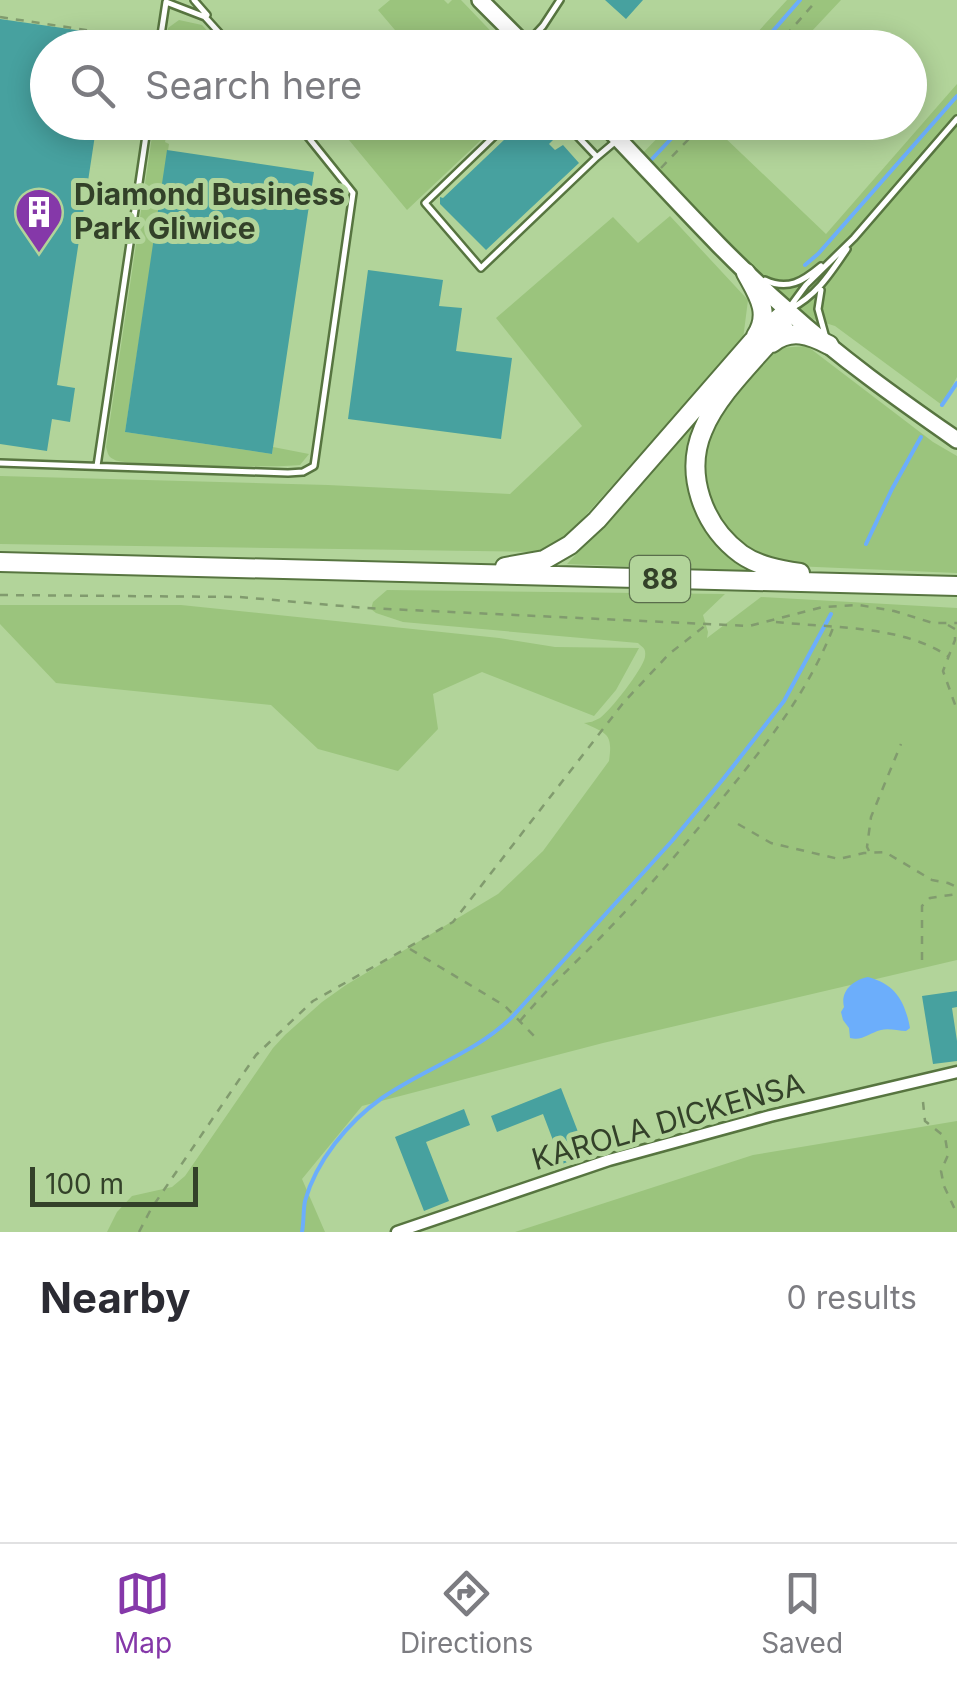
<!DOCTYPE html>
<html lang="en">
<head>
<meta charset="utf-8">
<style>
	body { margin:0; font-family:Inter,sans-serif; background:#f2f2f3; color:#2b2b33 }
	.scale { position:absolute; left:30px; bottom:25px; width:168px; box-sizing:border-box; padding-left:10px; border:5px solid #334129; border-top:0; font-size:28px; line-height:35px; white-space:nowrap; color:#334129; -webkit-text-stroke:8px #b2d49a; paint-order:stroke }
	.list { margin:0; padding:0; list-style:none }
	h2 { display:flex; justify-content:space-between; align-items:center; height:130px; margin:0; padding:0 40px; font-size:42px }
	h2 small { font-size:32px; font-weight:400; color:#7c7c81 }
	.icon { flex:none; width:55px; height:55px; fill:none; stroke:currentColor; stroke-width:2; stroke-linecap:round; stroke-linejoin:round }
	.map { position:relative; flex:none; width:957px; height:1232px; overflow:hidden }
	.search { position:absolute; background:#fff; box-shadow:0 5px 25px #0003; left:30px; right:30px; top:30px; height:110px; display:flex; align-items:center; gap:25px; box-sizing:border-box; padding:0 35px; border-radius:55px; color:#7c7c81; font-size:38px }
	.sheet { height:310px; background:#fff }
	nav { display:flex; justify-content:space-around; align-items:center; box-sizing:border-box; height:140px; border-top:2px solid #e1e1e2; background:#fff; font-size:28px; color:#7c7c81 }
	nav a { display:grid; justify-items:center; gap:5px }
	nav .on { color:#8538a9 }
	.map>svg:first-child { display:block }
	.green { fill:#9bc47d }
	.water { fill:#6caefb }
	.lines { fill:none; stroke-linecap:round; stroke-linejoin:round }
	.stream { stroke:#6caefb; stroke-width:4 }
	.building { fill:#47a19f }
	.lane-casing { stroke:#577540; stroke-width:10 }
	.street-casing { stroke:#577540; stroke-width:15 }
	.secondary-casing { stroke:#577540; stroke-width:20 }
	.primary-casing { stroke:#577540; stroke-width:22 }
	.path { stroke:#819b6e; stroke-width:2.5; stroke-dasharray:8 8; stroke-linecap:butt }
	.lane { stroke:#fff; stroke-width:5 }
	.street { stroke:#fff; stroke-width:10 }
	.secondary { stroke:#fff; stroke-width:15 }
	.primary { stroke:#fff; stroke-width:18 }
	.labels { text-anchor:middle; stroke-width:10; stroke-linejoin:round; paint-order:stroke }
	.shield { fill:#b2d49a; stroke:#596d4b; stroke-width:2.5 }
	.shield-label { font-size:28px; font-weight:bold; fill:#334129 }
	.poi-label { font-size:30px; font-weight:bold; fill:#334129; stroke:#b2d49a; text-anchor:start }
	.street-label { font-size:30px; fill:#334129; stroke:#b2d49a }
</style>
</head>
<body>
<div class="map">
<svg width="957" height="1232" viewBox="0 0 957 1232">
	<rect width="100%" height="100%" fill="#b2d49a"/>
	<!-- green -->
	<path class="green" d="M390 0H444L448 4 452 0H461L506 47H402L406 43 378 10Z
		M787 0H841L797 47H744Z
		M179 20 202 25 222 47H165L168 28Z
		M957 84V377L942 405 835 326 787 311 637 159 672 123H728L720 133 826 234Z
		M323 122H499V123L407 210 344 134 318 127Z
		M154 123H164L163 132 167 133 165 142 169 144 125 432 272 454 273 447 309 454 300 465C281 468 126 466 115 460 108 457 108 454 106 447Z
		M670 216 748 300 743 339 568 535 537 552 0 544V476L328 485 510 494 582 426 496 318 613 217 638 243Z
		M770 331 719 395 691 476 753 571 567 564 598 531Z
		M807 346 933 442 957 456V573L793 566 756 556 731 535 710 502 703 476V453L713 424 759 362 779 348Z
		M387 590 725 594 703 615 708 632 707 638 761 597 957 608V960L603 1043 362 1106 302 1179 325 1232H107L117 1212 132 1196 172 1187 185 1176 273 1048 285 1035 322 1002 346 985 498 894 543 851 609 761C613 733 607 734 584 723 592 722 592 722 600 718 610 711 643 669 645 657 646 648 644 649 638 643L403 622 376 613 371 609 373 602Z
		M0 605H181L499 638 555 647 639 648 616 690 594 716 482 672 433 694 438 729 398 771 318 749 271 705 56 683 0 624Z
		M957 1121V1232H515L753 1155Z"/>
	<!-- water -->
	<path class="water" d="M868 977C895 984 905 1001 910 1028L906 1031C898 1031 889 1028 881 1030 869 1033 863 1041 850 1038L849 1028 843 1020 841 1012 844 1007C840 991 853 980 868 977Z"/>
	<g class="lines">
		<!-- stream -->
		<path class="stream" d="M758 48 800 0
			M652 159 687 122
			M805 265 818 254 957 96
			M942 405 957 383
			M866 544 892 489 921 437
			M302 1232C304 1222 303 1211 305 1201 316 1161 348 1122 382 1098 425 1068 474 1054 512 1017L672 841 724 778 784 701 831 614"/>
	</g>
	<!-- building -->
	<path class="building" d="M605 0H643L626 19Z
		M0 19 111 35 109 48H48V122H97L57 385 75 388 70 422 52 419 47 451 0 444Z
		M523 122H544L557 136 549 144 555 150 563 145 579 163 486 250 440 204V197L443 198Z
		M167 150 314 172 272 454 125 432Z
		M368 270 443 280 439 306 462 308 456 351 512 358 501 439 348 419Z
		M957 991V1007L952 1008 957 1041V1061L933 1064 922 996Z
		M561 1088 587 1155 562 1164 543 1114 497 1132 491 1116Z
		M464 1109 470 1125 426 1142 449 1201 424 1211 395 1137Z"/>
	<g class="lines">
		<!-- lane casing -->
		<g class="lane-casing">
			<path id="lane" d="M194 0 207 15
				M530 40 543 26 560 0
				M159 48 166 2 205 17 233 48
				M509 122 425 203 481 268 597 157
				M564 122 597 157 616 141
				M765 280C788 291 803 281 821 266
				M821 290 818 309 826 338
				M789 308 806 285 854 238 957 119
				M790 309C817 295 830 274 847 249
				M0 463 288 473 303 472 314 466 353 193 296 122
				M97 466 148 122"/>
		</g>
		<!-- street casing -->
		<g class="street-casing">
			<path id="street" d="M397 1232 609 1160 770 1116 957 1072"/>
		</g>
		<!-- secondary casing -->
		<g class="secondary-casing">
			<path id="secondary" d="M480 0 528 48
				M602 122C663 185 720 251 786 309 839 357 898 399 957 440"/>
		</g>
		<!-- primary casing -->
		<g class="primary-casing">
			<path id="primary" d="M746 273C758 295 771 313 756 336
				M783 326C758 357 718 393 703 430 684 474 703 526 741 554 758 566 780 570 800 573
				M772 343C791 328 810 335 829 345
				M0 562 957 586
				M505 567 544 560 570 545 597 520 753 341 787 311"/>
		</g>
		<!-- path -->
		<path class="path" d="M0 17 152 40
			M775 48 817 0
			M661 168 705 122
			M0 595 240 597 365 608 749 626 823 607 859 605 894 611 933 623H957
			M776 622C830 628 904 625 949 657
			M948 625 955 629V640L943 671 957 710
			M738 824 771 843 839 859 864 853 885 852 932 880 948 883 957 887
			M869 851 867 847 871 817 901 744
			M410 949 505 1006 538 1040
			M922 960V906L930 898 957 894
			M520 1021C545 991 572 966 600 938 642 895 683 848 721 800 764 747 808 693 833 628
			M923 1102 925 1121 945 1137 948 1155 941 1171 944 1186 957 1214
			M139 1232 151 1209 256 1055 313 1001 453 922 624 702 669 654 706 625"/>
		<!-- lane -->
		<use href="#lane" class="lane"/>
		<!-- street -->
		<use href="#street" class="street"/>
		<!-- secondary -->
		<use href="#secondary" class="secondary"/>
		<!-- primary -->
		<use href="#primary" class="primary"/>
	</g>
	<!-- icons -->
	<defs>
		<g id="building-pin" transform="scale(2.5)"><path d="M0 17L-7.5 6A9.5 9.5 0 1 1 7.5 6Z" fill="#8538a9" stroke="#b2d49a"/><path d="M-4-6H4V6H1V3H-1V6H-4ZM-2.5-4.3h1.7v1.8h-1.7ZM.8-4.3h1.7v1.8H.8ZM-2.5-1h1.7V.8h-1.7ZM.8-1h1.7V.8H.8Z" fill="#fff"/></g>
	</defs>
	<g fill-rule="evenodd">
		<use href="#building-pin" x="39" y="212"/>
	</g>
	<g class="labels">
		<!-- shield labels -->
		<rect class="shield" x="630" y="556" width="60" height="46" rx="8"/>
		<g class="shield-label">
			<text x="660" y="589">88</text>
		</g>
		<!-- poi labels -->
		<g class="poi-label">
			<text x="74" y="205">Diamond Business<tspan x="74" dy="34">Park Gliwice</tspan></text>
		</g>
		<!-- street labels -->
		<g class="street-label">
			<text transform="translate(668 1122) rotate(-16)" y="10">KAROLA DICKENSA</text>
		</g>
	</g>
</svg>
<div class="scale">100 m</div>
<div class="search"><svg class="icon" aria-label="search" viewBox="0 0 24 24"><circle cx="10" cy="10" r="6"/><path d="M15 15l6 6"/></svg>Search here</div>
</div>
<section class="sheet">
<h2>Nearby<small>0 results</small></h2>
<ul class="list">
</ul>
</section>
<nav>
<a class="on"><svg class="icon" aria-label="map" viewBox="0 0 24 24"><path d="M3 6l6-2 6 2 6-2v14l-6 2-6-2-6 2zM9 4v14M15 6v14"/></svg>Map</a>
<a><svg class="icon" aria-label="directions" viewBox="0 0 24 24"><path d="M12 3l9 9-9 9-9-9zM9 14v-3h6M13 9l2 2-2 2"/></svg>Directions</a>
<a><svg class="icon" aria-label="saved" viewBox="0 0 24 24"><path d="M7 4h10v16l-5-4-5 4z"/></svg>Saved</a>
</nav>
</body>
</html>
